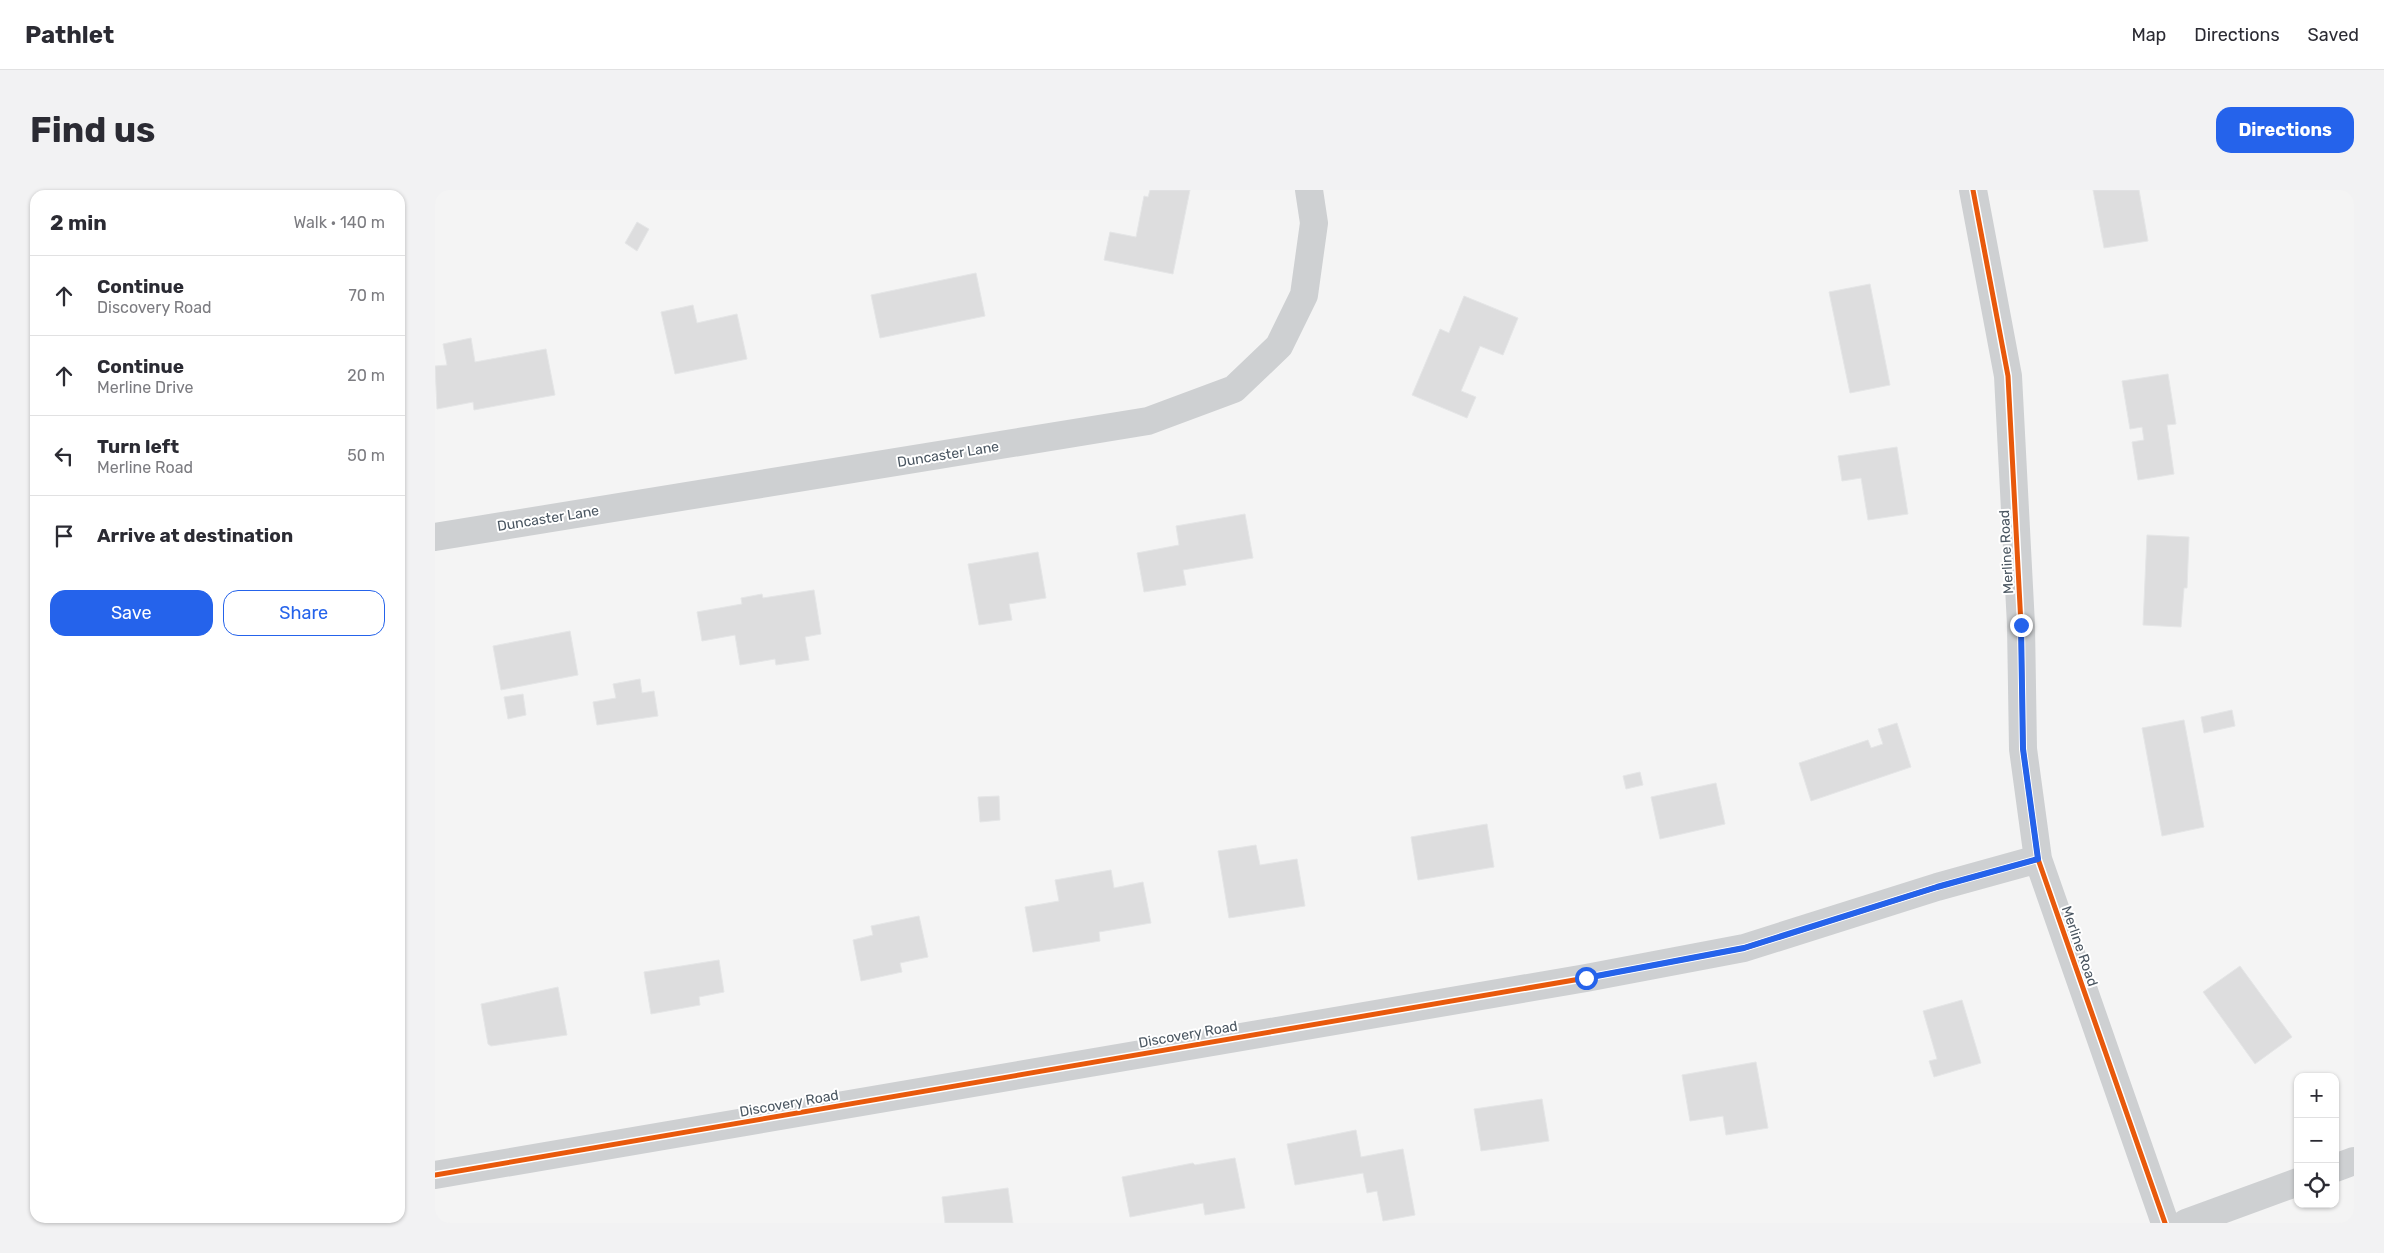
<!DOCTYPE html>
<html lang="en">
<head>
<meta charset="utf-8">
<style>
	body { margin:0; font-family:Rubik,sans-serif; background:#f2f2f3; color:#2b2b33 }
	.controls { position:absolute; right:15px; bottom:15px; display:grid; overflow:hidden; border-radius:10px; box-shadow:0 1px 4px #0004 }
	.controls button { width:45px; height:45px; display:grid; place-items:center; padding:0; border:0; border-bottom:1px solid #e1e1e2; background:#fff; color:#2b2b33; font:25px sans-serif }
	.stop { position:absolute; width:15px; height:15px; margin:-11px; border:4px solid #2563eb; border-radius:50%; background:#fff }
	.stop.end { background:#2563eb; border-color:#fff; box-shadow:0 1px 5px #0008 }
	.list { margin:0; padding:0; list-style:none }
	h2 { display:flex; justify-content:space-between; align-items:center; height:65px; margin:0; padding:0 20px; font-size:21px }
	h2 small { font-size:16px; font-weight:400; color:#7c7c81 }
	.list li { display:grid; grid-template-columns:32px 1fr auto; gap:15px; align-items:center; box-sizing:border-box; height:80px; padding:0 20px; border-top:1px solid #e1e1e2 }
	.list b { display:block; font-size:19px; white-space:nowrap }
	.list p { margin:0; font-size:16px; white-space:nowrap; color:#7c7c81 }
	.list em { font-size:16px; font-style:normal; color:#7c7c81 }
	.actions { display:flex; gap:10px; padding:15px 20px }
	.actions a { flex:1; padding:11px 0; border:1px solid #2563eb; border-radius:15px; text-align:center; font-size:18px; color:#2563eb }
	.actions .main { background:#2563eb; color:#fff }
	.icon { flex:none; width:28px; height:28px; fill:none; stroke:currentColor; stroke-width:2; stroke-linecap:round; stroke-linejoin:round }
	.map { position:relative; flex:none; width:1919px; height:1033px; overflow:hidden; border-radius:15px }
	header { display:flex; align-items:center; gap:30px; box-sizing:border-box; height:70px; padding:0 25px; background:#fff; border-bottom:1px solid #e1e1e2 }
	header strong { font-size:24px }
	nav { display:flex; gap:28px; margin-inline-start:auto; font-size:18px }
	.intro { display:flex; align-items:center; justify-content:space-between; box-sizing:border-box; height:120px; padding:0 30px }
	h1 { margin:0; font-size:35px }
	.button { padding:12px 22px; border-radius:15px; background:#2563eb; color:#fff; font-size:18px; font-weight:700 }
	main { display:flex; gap:30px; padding:0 30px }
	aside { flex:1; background:#fff; border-radius:15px; box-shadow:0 1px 4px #0004 }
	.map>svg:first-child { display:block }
	.building { fill:#ddddde; stroke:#e5e6e7 }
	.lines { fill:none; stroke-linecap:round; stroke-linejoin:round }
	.street { stroke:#ced0d2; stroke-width:28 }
	.cycleway-casing { stroke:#fff; stroke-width:8 }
	.cycleway { stroke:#e8590c; stroke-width:5 }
	.route { stroke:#2563eb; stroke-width:6 }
	.labels { text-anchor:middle; stroke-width:4; stroke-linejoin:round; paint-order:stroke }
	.street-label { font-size:14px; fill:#4a5661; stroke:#fff }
</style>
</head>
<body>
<header>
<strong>Pathlet</strong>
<nav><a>Map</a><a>Directions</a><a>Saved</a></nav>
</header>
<div class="intro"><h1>Find us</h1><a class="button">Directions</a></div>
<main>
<aside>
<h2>2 min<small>Walk · 140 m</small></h2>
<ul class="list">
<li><svg class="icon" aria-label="ahead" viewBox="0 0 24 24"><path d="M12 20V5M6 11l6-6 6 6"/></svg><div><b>Continue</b><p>Discovery Road</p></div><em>70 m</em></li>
<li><svg class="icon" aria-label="ahead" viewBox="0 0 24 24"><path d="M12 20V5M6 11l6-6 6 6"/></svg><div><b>Continue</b><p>Merline Drive</p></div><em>20 m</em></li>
<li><svg class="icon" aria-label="left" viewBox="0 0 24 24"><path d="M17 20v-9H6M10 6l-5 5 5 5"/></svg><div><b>Turn left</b><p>Merline Road</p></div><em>50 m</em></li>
<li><svg class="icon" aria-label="arrive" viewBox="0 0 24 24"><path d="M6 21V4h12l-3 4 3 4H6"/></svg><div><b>Arrive at destination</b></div></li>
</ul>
<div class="actions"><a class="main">Save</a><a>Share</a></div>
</aside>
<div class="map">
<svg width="1919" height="1033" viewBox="0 0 1919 1033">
	<rect width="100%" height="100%" fill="#f4f4f4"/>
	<!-- building -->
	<path class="building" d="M715 0H755L738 84 669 70 675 42 701 47 709 6 713 7Z
		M1658 0H1704L1713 51 1669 58Z
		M202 32 214 39 202 61 190 53Z
		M541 83 550 126 445 148 436 105Z
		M1435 94 1455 195 1415 203 1394 102Z
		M1029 106 1083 128 1068 165 1045 156 1026 201 1041 207 1032 228 977 205 1005 139 1014 143Z
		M258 115 262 133 302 124 312 169 240 184 226 122Z
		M36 148 40 172 111 159 120 205 39 220 38 212 2 219 0 176 12 175 8 154Z
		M1733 184 1741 234 1732 235 1739 284 1703 290 1697 252 1709 250 1707 237 1695 239 1687 191Z
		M1462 257 1473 324 1433 330 1426 288 1407 291 1403 266Z
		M810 324 818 368 748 380 751 395 709 402 702 363 744 355 741 336Z
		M1712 345 1754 347 1752 398H1749L1746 437 1708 435Z
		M603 362 611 408 574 414 577 430 544 435 533 374Z
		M379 400 386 444 370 447 374 470 341 475 340 469 305 475 300 445 267 451 262 422 307 414 306 408 327 404 328 408Z
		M135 441 143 485 66 500 58 456Z
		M205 489 207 503 219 501 223 526 162 535 158 512 181 508 178 494Z
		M88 504 91 525 73 529 69 507Z
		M1797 520 1800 536 1769 543 1766 527Z
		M1749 530 1769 637 1727 646 1707 538Z
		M1462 533 1476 577 1376 611 1364 573 1433 550 1436 558 1448 554 1443 539Z
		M1205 582 1208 595 1191 599 1188 586Z
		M1281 593 1290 634 1225 649 1216 607Z
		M564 606 565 630 545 632 543 607Z
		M1052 634 1059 677 983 690 976 647Z
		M821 655 825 675 862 669 870 716 794 728 783 661Z
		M676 680 679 698 708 692 716 733 664 742 665 751 598 762 590 717 624 711 620 690Z
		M484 726 493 767 465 773 467 782 426 791 418 750 438 745 436 736Z
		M284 770 289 802 264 807 265 815 216 824 209 782Z
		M1805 776 1857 847 1820 874 1768 802Z
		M123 797 132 845 56 856 53 854 46 814Z
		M1527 810 1546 873 1499 887 1494 871 1502 869 1488 821Z
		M1321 872 1333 938 1291 945 1288 926 1255 931 1247 885Z
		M1107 909 1114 951 1046 961 1039 919Z
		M921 940 926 967 968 959 980 1025 948 1031 942 1001 932 1003 928 983 860 995 852 954Z
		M800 968 810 1018 770 1025 768 1013 695 1027 687 987 758 973 760 975Z
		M573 998 578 1033H510L507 1007Z"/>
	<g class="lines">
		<!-- street -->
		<path class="street" d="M1538 0 1573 186 1586 435 1588 559 1603 669 1730 1033
			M0 347 713 231 799 199 844 156 869 105 879 33 874 0
			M1900 978 1919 971
			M0 985 1151 788 1309 758 1502 697 1603 669
			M1751 1033 1863 992"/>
		<!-- cycleway casing -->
		<g class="cycleway-casing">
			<path id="cycleway" d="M1538 0 1573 186 1586 435 1588 559 1603 669 1730 1033
				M0 985 1151 788 1309 758 1502 697 1603 669"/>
		</g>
		<!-- cycleway -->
		<use href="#cycleway" class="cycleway"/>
	</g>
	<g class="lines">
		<!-- route -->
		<path class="route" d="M1151 788 1309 758 1502 697 1603 669 1588 559 1586 435"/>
	</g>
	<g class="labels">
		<!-- street labels -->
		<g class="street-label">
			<text transform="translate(513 264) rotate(-9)" y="5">Duncaster Lane</text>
			<text transform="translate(113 328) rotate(-9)" y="5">Duncaster Lane</text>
			<text transform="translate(1571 362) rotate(-93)" y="5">Merline Road</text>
			<text transform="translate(1645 756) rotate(71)" y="5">Merline Road</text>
			<text transform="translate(753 844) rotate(-10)" y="5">Discovery Road</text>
			<text transform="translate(354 913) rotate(-10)" y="5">Discovery Road</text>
		</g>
	</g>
</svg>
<div class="controls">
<button>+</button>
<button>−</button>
<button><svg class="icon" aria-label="locate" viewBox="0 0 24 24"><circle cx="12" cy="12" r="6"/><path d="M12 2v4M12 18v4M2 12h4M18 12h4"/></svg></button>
</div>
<div class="stop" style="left:1151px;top:788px"></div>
<div class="stop end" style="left:1586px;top:435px"></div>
</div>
</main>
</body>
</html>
